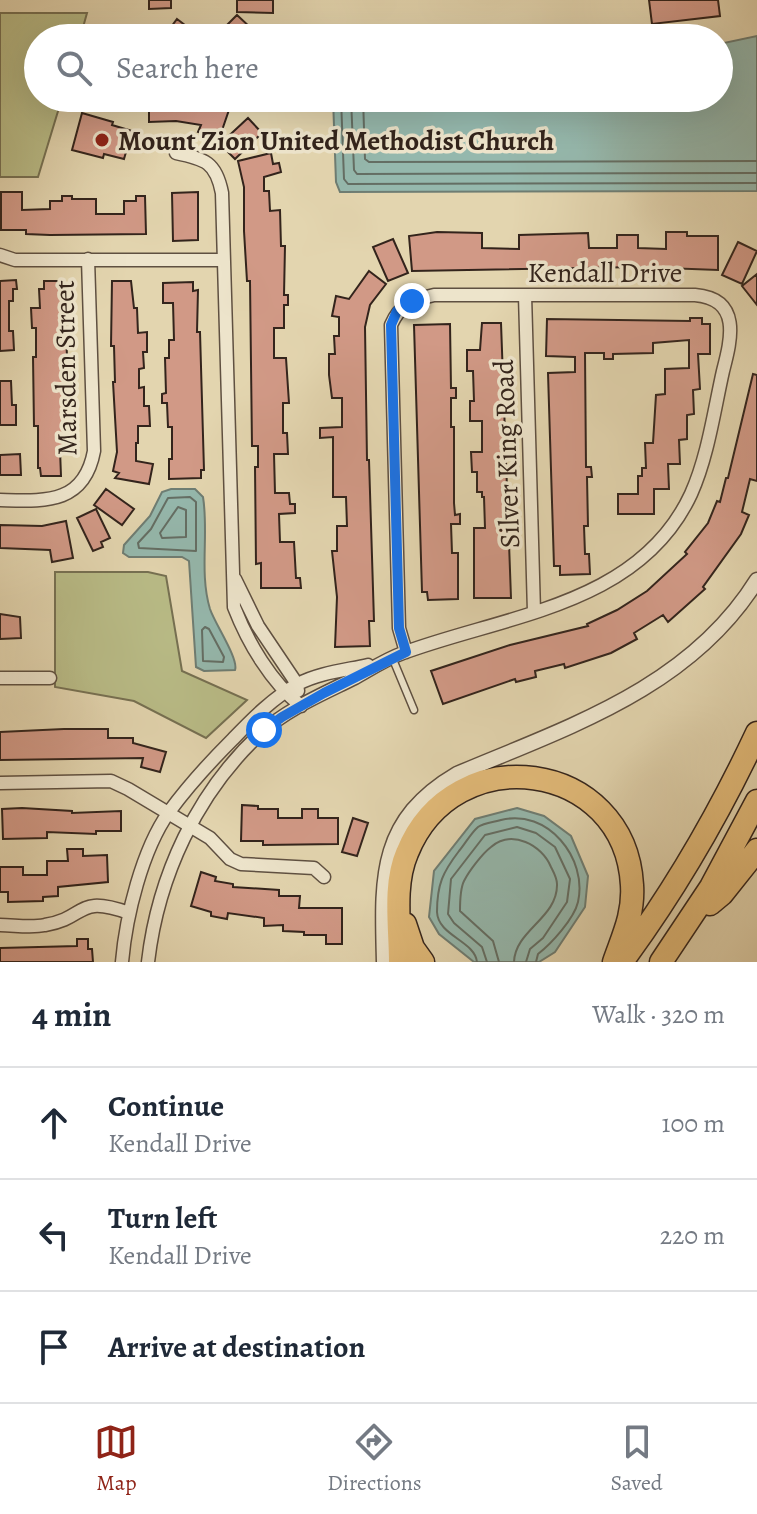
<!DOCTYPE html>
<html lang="en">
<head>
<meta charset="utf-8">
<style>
	body { margin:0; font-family:Alegreya,serif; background:#f2f2f3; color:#1f2937 }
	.stop { position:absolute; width:24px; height:24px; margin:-18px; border:6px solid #1a73e8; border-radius:50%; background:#fff }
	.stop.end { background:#1a73e8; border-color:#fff; box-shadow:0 2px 8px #0008 }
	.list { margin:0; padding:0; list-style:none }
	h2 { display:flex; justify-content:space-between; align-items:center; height:104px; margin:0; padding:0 32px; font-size:34px }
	h2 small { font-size:26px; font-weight:400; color:#747a83 }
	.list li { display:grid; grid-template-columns:52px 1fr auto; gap:24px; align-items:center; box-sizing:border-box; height:112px; padding:0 32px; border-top:2px solid #e0e1e3 }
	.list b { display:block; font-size:30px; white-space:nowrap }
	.list p { margin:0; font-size:26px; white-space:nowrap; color:#747a83 }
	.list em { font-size:26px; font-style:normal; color:#747a83 }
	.icon { flex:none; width:44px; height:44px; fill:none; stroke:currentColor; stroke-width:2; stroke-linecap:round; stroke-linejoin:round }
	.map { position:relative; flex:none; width:757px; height:962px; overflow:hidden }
	.search { position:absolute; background:#fff; box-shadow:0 8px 32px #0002; left:24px; right:24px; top:24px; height:88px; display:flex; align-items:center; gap:20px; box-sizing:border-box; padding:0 28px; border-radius:44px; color:#747a83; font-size:30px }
	.sheet { height:440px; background:#fff }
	nav { display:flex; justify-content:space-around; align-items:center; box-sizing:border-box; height:112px; border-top:2px solid #e0e1e3; background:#fff; font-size:22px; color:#747a83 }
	nav a { display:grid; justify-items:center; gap:4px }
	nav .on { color:#8f2418 }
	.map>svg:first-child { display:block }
	.green { fill:#b9bc87; stroke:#767052; stroke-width:2 }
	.water { fill:#95b8ad; stroke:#6e7d73; stroke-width:2 }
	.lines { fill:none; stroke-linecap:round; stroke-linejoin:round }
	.shore { stroke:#646e64; stroke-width:2 }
	.building { fill:#d19986; stroke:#33241c; stroke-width:2 }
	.service-casing { stroke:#5f5041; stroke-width:9 }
	.minor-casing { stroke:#5f5041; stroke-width:15 }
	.tertiary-casing { stroke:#5f5041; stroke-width:17 }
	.motorway-casing { stroke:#33241c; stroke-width:25 }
	.service { stroke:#ede4cb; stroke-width:6 }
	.minor { stroke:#ede4cb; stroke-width:12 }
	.tertiary { stroke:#ede4cb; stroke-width:14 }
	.motorway { stroke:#e2ba78; stroke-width:22 }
	.route { stroke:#1a73e8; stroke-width:10 }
	.poi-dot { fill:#8f2418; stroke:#ede4cb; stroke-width:3 }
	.labels { text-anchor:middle; stroke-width:7; stroke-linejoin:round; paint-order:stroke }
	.poi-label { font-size:28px; font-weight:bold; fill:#33241c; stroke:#ede4cb; text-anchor:start }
	.street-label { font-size:28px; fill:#33241c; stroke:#ede4cb }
</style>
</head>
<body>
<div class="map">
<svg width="757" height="962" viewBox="0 0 757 962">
	<rect width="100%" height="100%" fill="#e3d5af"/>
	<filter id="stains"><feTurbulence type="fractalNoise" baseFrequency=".0025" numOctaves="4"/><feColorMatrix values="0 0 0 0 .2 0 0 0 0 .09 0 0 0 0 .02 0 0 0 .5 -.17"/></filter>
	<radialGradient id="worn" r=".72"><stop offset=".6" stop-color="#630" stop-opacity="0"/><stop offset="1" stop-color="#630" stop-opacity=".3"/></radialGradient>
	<!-- green -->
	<path class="green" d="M0 13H87L80 38H38V98H62L38 177H0Z
		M55 572H148L166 576 182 671 247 700 206 738 134 701 55 687Z"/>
	<!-- water -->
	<path class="water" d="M334 27 382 38H332Z
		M757 36V191L340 192 336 182 333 98H719V44Z
		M171 489H195L203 497C209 533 199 573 210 609 215 624 239 659 235 670L204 671 196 667 189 561 182 557H129L123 553 124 545 150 516 162 492Z
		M517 808 544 816 571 836 588 876 585 907 555 952 539 962H474L439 934 429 917 434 871 475 819Z"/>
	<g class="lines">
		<!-- shore -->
		<path class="shore" d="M341 98 344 179 348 184 757 183
			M351 98 354 170 357 174 757 173
			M363 98 365 159 369 162 757 161
			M190 497 196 502V551L139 548 138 543 151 529 168 498Z
			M178 507 186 510V537L162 538 160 533Z
			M205 627 209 629 224 657 223 662 203 661 202 630Z
			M477 962C475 941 438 936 437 912 437 884 443 872 459 851 465 844 471 833 478 827 484 823 495 822 501 820 547 808 588 858 578 902 574 919 551 944 538 954L536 962
			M487 962 482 947 454 923 448 914 451 879 485 835 517 827 536 833 555 847 570 879 567 902 543 938 530 949 526 962
			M499 962 493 941 460 911C460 902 460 889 464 881 469 871 482 854 491 847 512 829 542 845 551 867 554 873 557 878 557 884 558 918 515 930 514 962"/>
	</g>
	<!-- building -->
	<path class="building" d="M149 0H171V8L149 9Z
		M237 0H273V13L237 12Z
		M649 0H718L720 16 652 24Z
		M237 15 252 29 244 38H231L222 30Z
		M177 19 202 38H163Z
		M181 98H215L231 104 219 139 198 132 201 125 176 121 149 122V101H180Z
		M82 113 113 122 112 125 132 131 124 159 104 154 103 158 72 150Z
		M248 118 262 133 235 159 220 144Z
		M271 153 273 164 279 163 281 172 264 177V191H269L270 211 280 210 281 246H285L284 295H288V305H284V328H274V358H286L289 403H283V433H287L288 454H274L275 493H289L290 504H295V513L279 514 280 542H294L296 578H300L301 588H261V563L256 564 255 467H258V446H252L250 281H247L244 231V187L238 161Z
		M1 192H22V210L50 209V201H62V196H72V199H96V214H124V201H136V196H145L146 234 50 235 26 234V230H1Z
		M198 192V240L173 241 172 193Z
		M437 232 482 233V248L519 249V235L588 233 589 248H617V235H638V248L666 249V232H687V236H718V270L638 267 412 271 409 236Z
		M393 239 408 273 388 281 373 247Z
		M738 242 757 251 742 284 722 275Z
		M369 271 386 284 370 305 365 327 367 460H369L374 621H369L370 646 335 647 337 597 332 551H337V526H347L346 497H333V437L320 438V428L342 427V398H332L329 375V354H335L334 336H339V317L332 316 336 296 349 299Z
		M757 274V305L742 286Z
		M16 280 17 289H13V301H9V331H13L14 350 0 351V281Z
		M44 281H63L69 393H65L66 414H70V426L69 450H60L61 476H41L40 468H38V426H34L33 357H36V328H32L31 308H40L39 289H44Z
		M112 281H131L134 308H137L138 333 147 332V352H143L144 368 139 369V388L144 387V406H149L150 426H138V443H136V461L153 464 149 484 115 478 119 473 113 471 117 452 113 382H115L114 346H111Z
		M193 282V291L198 290 197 332H200L204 470H201V478L169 479V459H172V427H168L167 403H162V394L166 393 165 358H169V340H174L173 303H163V283Z
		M690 318H702V324H710V354H698L700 389 693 390 694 414 687 415V439L679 440 680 464H668L669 489H654V514H618V494H638V476H642V468H646L645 443H653L656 395 665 394V369L689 368V340L653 343V353L613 354V359H604V353H585L586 467H591L592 477H587L588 526H584L585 554H589L590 574 560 575V566H554L548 373 575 372V357L546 356 547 319 690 321Z
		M482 323H501L511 598H474V528H485L484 497H482V492H477V472H472L471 452H482V421H470V401H474L473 371H467V350H480Z
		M450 324 451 388H456V398H451V427H454V503L455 515 460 514V524H451L452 553H458V599L428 600 427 592H422L414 325Z
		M753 374 757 375V481L750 479 742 512 749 515 741 534 703 587 705 589 668 622 663 615 634 633 637 639 611 653 565 668 564 664 535 671 536 677 516 682 515 679 443 704 431 671 510 645 588 626 587 624 617 610 647 591 687 554 685 552 708 523 717 501 720 502 726 478H728Z
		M0 381H11L12 405H16V425H0Z
		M20 454 21 475H0V455Z
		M106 489 134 509 122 525 94 505Z
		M96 509 110 538 101 542 103 547 93 551 77 518Z
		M66 521 73 558 52 562 50 550 0 548V525L42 526Z
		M0 614 20 617 21 638 0 639Z
		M64 729H108V738H133V743L166 752 160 772 141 767 143 758 0 760V732Z
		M242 805 258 806V809H278V818H302V809H318V818H338V844L263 845V841H241Z
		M22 808 72 811V813L121 811V831H96V834L47 832V838L3 839 2 809Z
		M353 818 368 823 357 856 342 852Z
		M67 849H83V856L107 855 108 882 58 887V896L43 897V901L8 902V892H0V867H23V875H47V861H68Z
		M201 872 216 877 215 881 233 884V887L279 890V896H300L299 908H342V944H326V935H304V932L283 931V925L264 926V918L228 913 227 919 211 916V912L191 906Z
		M77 939H88V949H92L93 962H0V948L77 946Z"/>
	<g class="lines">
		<!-- service casing -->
		<g class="service-casing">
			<path id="service" d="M392 657 414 710"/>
		</g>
		<!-- minor casing -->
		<g class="minor-casing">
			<path id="minor" d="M176 153C205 159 216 162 222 193L234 607C248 643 271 682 301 706
				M0 255 15 260H222
				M525 295 534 612
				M0 500C44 501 84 505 94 451L88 259
				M235 579 258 626 297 684 298 691
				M0 678H50
				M0 783 111 781 128 789 210 838 230 859 241 864 314 868 324 877
				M0 925C14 925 31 928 45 925 88 918 75 894 129 913
				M122 962C126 916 142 850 169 812 188 786 210 762 233 739 252 719 274 697 298 684 318 673 346 670 368 665
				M148 962C158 876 197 792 261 733 287 709 323 694 355 678 371 669 386 659 403 653 505 615 639 606 691 494 708 456 714 411 723 371 731 340 742 299 695 295H434C413 300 400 304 391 325L399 628 406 652"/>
		</g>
		<!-- tertiary casing -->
		<g class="tertiary-casing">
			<path id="tertiary" d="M384 962C382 880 377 821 457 774 568 727 690 688 757 580"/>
		</g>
		<!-- motorway casing -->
		<g class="motorway-casing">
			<path id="motorway" d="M710 904 722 894 757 850
				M405 924 413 948 423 962
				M624 959C676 888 720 812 757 733
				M400 962C400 927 393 885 407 853 454 736 625 760 632 885 634 914 623 936 614 962
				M661 962 711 887 757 801"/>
		</g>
		<!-- service -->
		<use href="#service" class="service"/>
		<!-- minor -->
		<use href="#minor" class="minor"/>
		<!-- tertiary -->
		<use href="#tertiary" class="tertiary"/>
		<!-- motorway -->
		<use href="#motorway" class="motorway"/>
	</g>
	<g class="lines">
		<!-- route -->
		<path class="route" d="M264 730 282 717 324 693 406 652 399 628 391 325 397 311 412 301"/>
	</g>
	<!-- markers -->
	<circle class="poi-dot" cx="102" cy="140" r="8"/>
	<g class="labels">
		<!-- poi labels -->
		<g class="poi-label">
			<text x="118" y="150">Mount Zion United Methodist Church</text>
		</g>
		<!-- street labels -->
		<g class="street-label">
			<text x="605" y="282">Kendall Drive</text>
			<text transform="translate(65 368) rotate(-91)" y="10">Marsden Street</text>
			<text transform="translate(506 454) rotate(-92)" y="10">Silver King Road</text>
		</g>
	</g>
	<rect width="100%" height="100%" filter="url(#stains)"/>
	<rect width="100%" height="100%" fill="url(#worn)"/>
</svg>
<div class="stop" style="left:264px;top:730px"></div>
<div class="stop end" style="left:412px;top:301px"></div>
<div class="search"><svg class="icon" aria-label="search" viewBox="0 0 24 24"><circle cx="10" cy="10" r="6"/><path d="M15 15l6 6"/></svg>Search here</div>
</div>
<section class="sheet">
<h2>4 min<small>Walk · 320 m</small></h2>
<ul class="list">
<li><svg class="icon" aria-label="ahead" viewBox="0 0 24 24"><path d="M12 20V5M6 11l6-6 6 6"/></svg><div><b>Continue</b><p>Kendall Drive</p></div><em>100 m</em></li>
<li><svg class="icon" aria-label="left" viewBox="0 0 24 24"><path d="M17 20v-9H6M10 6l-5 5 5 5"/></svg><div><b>Turn left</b><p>Kendall Drive</p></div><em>220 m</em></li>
<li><svg class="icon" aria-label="arrive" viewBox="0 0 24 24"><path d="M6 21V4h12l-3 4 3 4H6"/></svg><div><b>Arrive at destination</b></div></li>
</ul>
</section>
<nav>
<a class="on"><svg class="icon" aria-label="map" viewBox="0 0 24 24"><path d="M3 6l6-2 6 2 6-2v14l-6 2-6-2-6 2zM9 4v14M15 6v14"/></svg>Map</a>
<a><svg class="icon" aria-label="directions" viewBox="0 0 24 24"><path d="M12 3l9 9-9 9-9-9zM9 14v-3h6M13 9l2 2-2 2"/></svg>Directions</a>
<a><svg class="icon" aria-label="saved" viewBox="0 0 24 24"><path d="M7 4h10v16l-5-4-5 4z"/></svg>Saved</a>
</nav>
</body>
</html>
